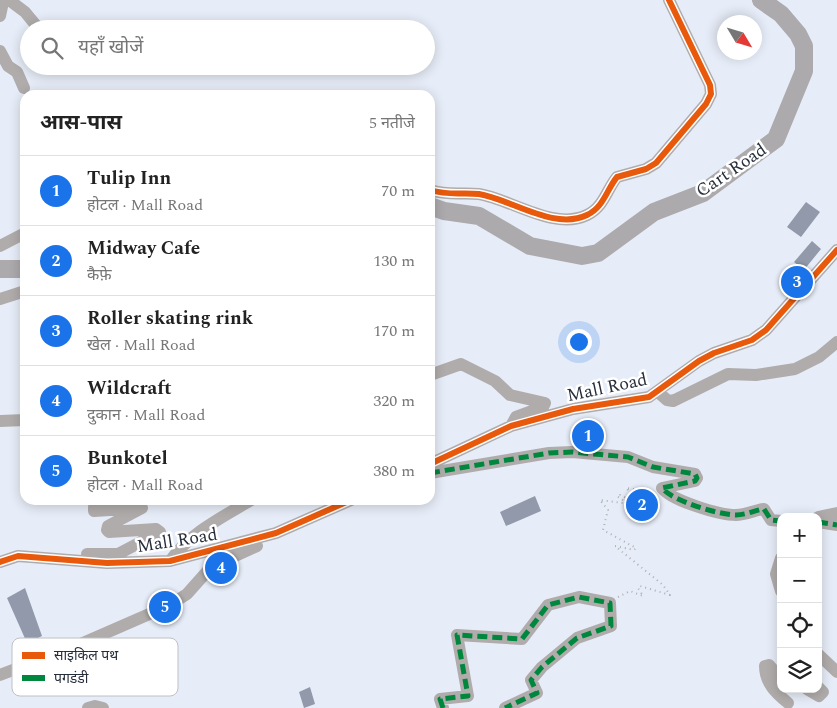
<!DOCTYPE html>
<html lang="hi">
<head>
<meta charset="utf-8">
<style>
	body { margin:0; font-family:Spectral,"Noto Sans Devanagari",serif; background:#f2f2f2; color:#222 }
	.controls { position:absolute; right:15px; bottom:15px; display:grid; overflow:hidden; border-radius:10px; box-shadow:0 2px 12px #0003 }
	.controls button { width:45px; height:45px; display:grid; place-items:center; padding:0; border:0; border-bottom:1px solid #e0e0e0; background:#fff; color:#222; font:25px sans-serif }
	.compass { position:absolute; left:717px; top:15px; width:45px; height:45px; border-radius:50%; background:#fff; box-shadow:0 2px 12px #0003; rotate:128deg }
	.you { position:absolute; left:578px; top:341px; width:18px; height:18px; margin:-12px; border:4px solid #fff; border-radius:50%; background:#1a73e8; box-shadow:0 0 0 8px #1a73e833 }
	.badge { display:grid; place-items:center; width:32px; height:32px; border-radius:50%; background:#1a73e8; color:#fff; font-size:16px; font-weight:700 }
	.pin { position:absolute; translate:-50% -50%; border:2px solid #fff; box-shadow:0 1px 5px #0006 }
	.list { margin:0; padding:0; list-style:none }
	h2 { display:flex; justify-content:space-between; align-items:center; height:65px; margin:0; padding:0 20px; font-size:21px }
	h2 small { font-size:16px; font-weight:400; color:#767676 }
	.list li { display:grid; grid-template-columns:32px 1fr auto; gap:15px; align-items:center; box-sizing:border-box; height:70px; padding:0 20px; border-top:1px solid #e0e0e0 }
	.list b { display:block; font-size:19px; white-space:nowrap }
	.list p { margin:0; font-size:16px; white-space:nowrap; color:#767676 }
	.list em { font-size:16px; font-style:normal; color:#767676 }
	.icon { flex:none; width:28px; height:28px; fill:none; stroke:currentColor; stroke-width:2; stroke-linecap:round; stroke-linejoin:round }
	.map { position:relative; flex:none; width:837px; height:708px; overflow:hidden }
	.search { position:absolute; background:#fff; box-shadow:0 2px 12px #0003; left:20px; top:20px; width:415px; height:55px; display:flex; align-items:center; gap:12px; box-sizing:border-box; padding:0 18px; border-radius:28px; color:#767676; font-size:19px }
	.panel { position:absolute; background:#fff; box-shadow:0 2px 12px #0003; left:20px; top:90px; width:415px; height:415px; border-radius:15px }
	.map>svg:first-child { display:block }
	.building { fill:#9199aa }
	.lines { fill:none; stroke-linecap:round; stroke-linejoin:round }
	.path { stroke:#afaeb1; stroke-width:2; stroke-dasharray:1 4; stroke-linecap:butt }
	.minor { stroke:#b0acac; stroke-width:12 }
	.highway { stroke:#acaaac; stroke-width:18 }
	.quiet { stroke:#00873e; stroke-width:5; stroke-dasharray:10 5; stroke-linecap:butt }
	.cycleway-casing { stroke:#fff; stroke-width:9 }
	.cycleway { stroke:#e8590c; stroke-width:6 }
	.labels { text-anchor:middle; stroke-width:5; stroke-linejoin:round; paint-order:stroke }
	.street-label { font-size:18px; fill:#272e3b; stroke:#fff }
	.key { fill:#fff; stroke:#bec0c4; stroke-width:1 }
	.key-label { font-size:14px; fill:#272e3b }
</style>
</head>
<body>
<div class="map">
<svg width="837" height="708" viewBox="0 0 837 708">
	<rect width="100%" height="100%" fill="#e7edf8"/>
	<!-- building -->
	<path class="building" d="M806 202 820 212 801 237 787 227Z
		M812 241 821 249 804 270 794 262Z
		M535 496 541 511 506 526 500 512Z
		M25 588 42 636 27 643 7 598Z
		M310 687 315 704 304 708 299 692Z"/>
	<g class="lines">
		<!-- path -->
		<path class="path" d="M618 597 630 591 643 596 638 588 640 586 670 595 663 585 615 546 634 550 636 548 603 530 608 510 600 500 623 503 624 501 617 496 620 495 642 505 626 488 652 492"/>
		<!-- minor -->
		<path class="minor" d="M9 0 25 12 39 29
			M0 16 3 2 8 0
			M0 51 8 66 17 72 24 88
			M430 190C450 196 461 192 479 194 511 199 554 231 587 215 604 207 607 189 617 177L646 169 656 163 706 104 711 94 710 85 669 0
			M0 246 25 233
			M0 299 25 291
			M430 375 461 364 495 381 510 395 545 403 543 407 516 417 511 426
			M658 392 667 400 673 401 728 374 756 375 795 369 819 357 837 342
			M0 421 25 420
			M430 464 511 426 573 409 649 397 699 361 714 353 752 340 766 330 837 250
			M430 473 549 453 572 452 628 457 653 467 695 474 697 478 695 481 662 488C672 501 720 515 736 515 746 515 755 510 764 509L771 520 781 521
			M818 517 837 513
			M818 522 837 525
			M87 554H118L160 532 156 529 109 532 107 530 108 526 142 508 94 511V507L108 500
			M781 558 776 574 781 591
			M170 561C191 532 221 518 251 500
			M0 562 18 556 107 563 170 561 276 533 351 500
			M818 654 837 672
			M0 675 76 646 170 605 187 594 211 567 257 546
			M781 679 769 665 765 666C765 683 776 693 788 703
			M807 689 819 696 823 692 818 687
			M88 708 95 706 103 708
			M443 708 440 699 468 696 457 635 522 639 548 605 579 597 610 603 611 626 577 638 542 667 531 680 537 693 505 708"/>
		<!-- highway -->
		<path class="highway" d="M430 206 444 211 479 216 530 246 582 256 598 253 654 212 703 193 776 139 804 71V46L798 34 781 14 761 0
			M0 269H25"/>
		<!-- quiet -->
		<path class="quiet" d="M430 473 549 453 572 452 628 457 653 467 695 474 697 478 695 481 662 488C672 501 720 515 736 515 746 515 755 510 764 509L771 520 781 521
			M818 522 837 525
			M443 708 440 699 468 696 457 635 522 639 548 605 579 597 610 603 611 626 577 638 542 667 531 680 537 693 505 708"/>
		<!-- cycleway casing -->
		<g class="cycleway-casing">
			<path id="cycleway" d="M430 190C450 196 461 192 479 194 511 199 554 231 587 215 604 207 607 189 617 177L646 169 656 163 706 104 711 94 710 85 669 0
				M430 464 511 426 573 409 649 397 699 361 714 353 752 340 766 330 837 250
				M0 562 18 556 107 563 170 561 276 533 351 500"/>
		</g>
		<!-- cycleway -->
		<use href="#cycleway" class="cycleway"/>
	</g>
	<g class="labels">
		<!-- street labels -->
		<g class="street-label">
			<text transform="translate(731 170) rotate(-34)" y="6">Cart Road</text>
			<text transform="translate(607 387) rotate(-12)" y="6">Mall Road</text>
			<text transform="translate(177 540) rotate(-9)" y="6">Mall Road</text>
		</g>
	</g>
	<!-- legend -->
	<rect x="12" y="638" width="166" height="58" rx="8" class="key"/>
	<rect x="22" y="652" width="23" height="7" fill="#e8590c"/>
	<rect x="22" y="675" width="23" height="6" fill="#00873e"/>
	<g class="key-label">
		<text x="54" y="660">साइकिल पथ</text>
		<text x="54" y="683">पगडंडी</text>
	</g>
</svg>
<div class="controls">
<button>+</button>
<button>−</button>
<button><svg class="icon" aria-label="locate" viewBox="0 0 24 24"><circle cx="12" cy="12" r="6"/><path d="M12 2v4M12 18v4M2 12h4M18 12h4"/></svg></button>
<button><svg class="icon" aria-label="layers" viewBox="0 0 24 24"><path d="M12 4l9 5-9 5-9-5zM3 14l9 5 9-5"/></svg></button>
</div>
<svg class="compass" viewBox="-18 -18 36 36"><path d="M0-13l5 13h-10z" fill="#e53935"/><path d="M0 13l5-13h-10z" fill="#767676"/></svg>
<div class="you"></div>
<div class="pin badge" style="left:588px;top:436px">1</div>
<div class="pin badge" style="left:642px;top:505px">2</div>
<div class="pin badge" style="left:797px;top:282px">3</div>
<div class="pin badge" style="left:221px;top:568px">4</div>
<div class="pin badge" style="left:165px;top:607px">5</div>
<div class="search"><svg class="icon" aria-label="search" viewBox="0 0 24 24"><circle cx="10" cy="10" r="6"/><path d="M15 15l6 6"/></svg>यहाँ खोजें</div>
<section class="panel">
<h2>आस-पास<small>5 नतीजे</small></h2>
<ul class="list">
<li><span class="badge">1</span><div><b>Tulip Inn</b><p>होटल · Mall Road</p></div><em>70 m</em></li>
<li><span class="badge">2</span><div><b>Midway Cafe</b><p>कैफ़े</p></div><em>130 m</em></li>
<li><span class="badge">3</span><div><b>Roller skating rink</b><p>खेल · Mall Road</p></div><em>170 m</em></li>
<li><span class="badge">4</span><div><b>Wildcraft</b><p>दुकान · Mall Road</p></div><em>320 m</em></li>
<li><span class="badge">5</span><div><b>Bunkotel</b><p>होटल · Mall Road</p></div><em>380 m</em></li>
</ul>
</section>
</div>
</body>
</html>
